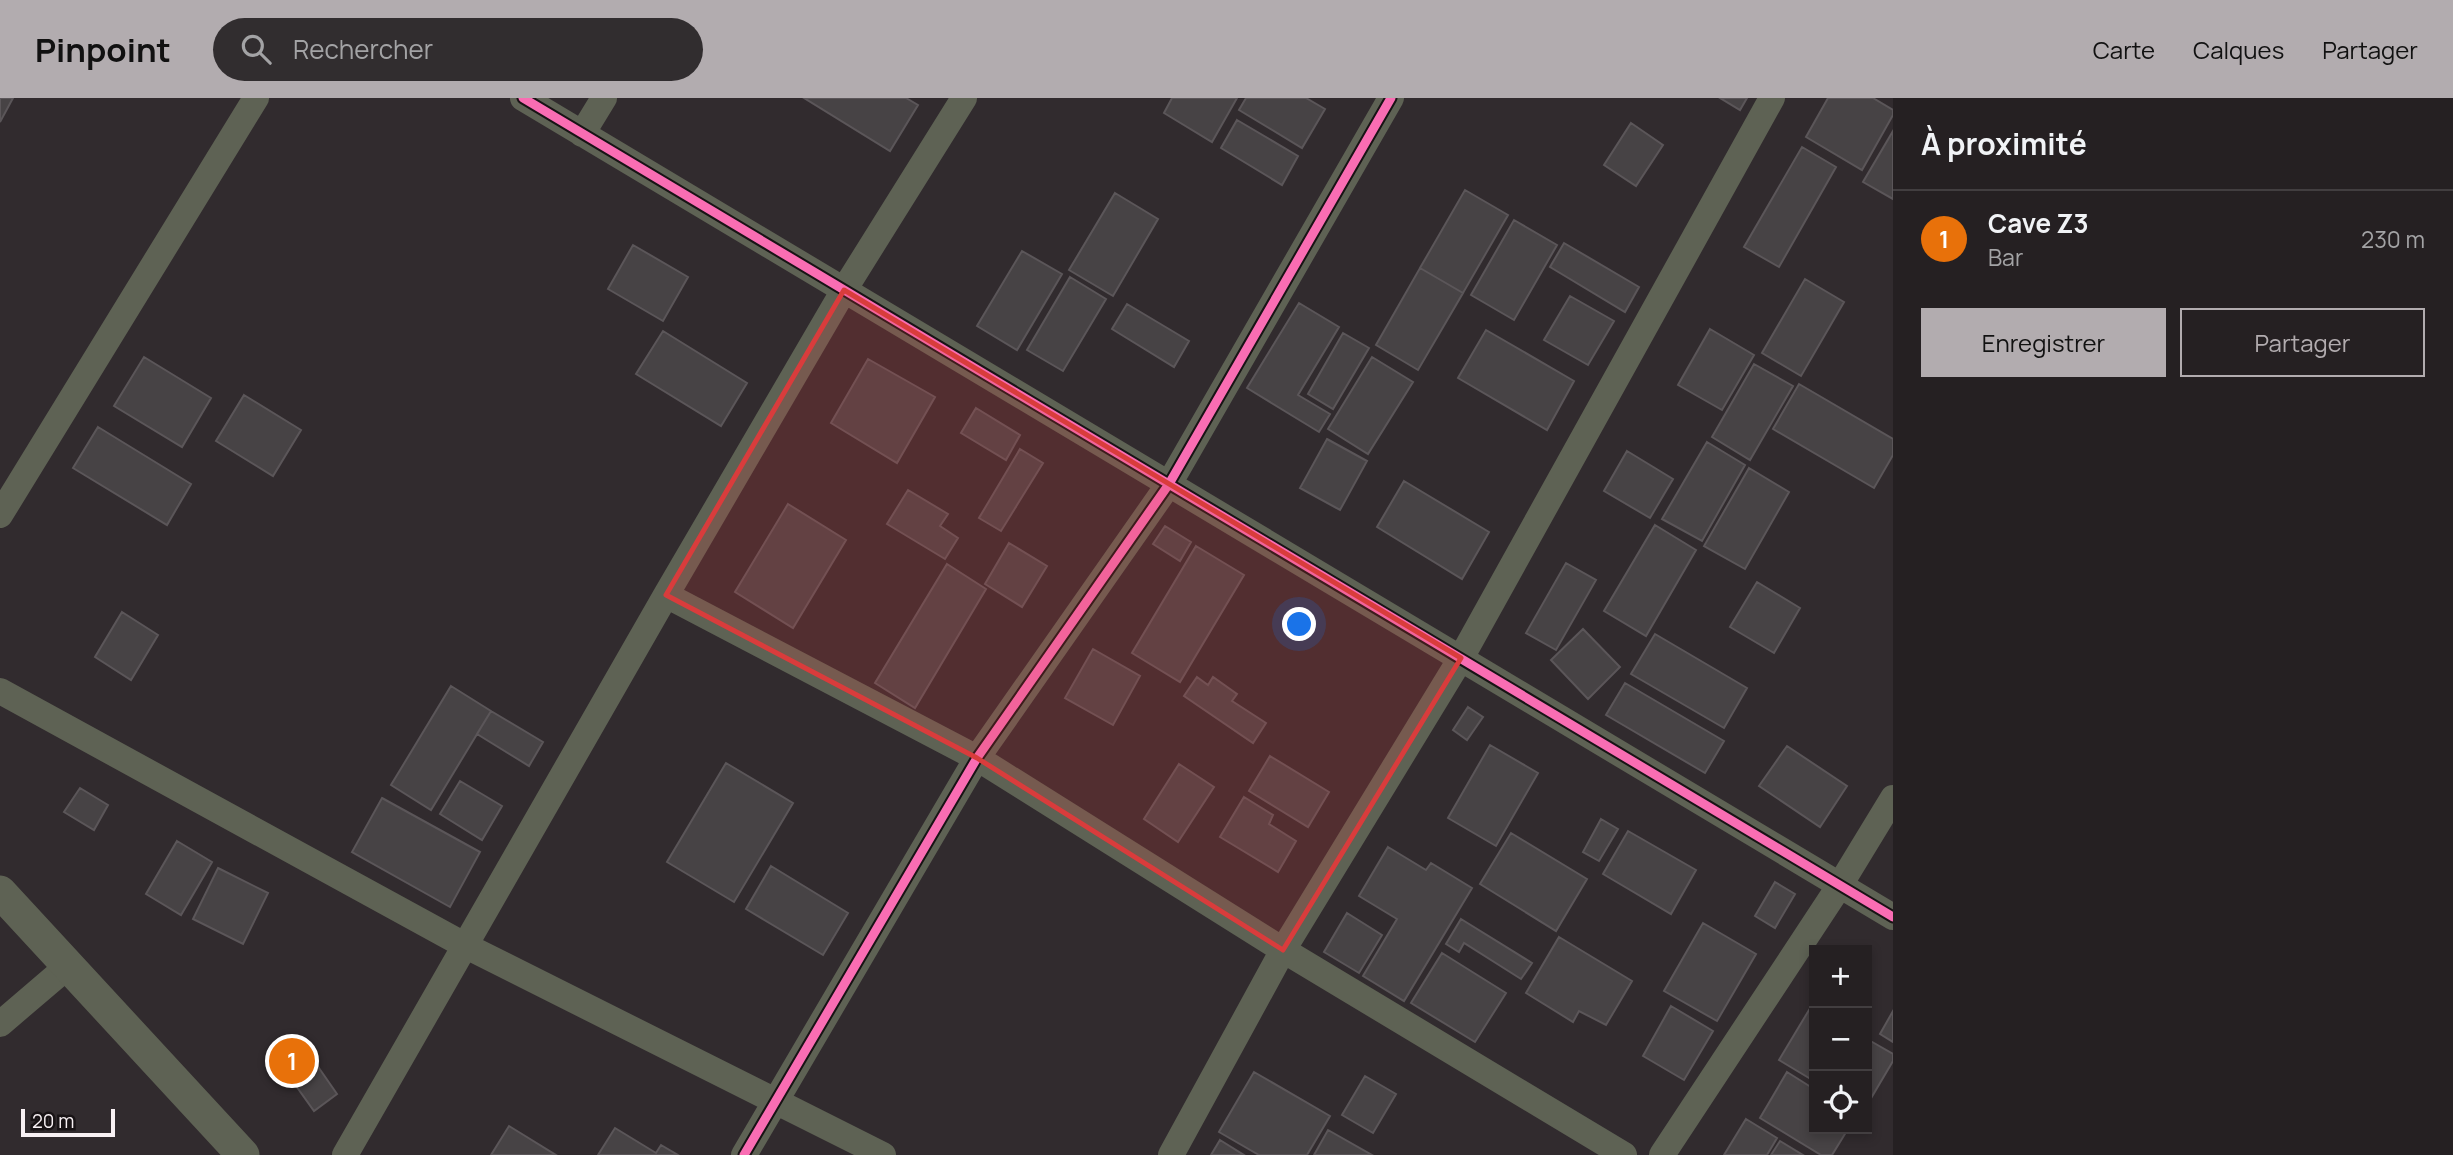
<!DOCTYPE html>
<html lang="fr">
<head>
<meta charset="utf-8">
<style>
	body { margin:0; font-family:Manrope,sans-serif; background:#312d2f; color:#f1f3f6 }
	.controls { position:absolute; right:21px; bottom:21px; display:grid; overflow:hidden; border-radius:0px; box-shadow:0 4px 10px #0003 }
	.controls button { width:63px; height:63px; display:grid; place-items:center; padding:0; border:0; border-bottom:2px solid #423e40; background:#252022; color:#f1f3f6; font:35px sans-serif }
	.scale { position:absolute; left:21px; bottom:18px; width:94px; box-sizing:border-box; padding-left:7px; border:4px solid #f8f1f4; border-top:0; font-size:19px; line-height:24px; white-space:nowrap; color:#f8f1f4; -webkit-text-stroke:5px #181315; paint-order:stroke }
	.you { position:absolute; left:1300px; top:527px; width:24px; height:24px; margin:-18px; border:5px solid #fff; border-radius:50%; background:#1a73e8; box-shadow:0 0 0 10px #1a73e833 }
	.badge { display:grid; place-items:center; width:46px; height:46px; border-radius:50%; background:#b2acaf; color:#fff; font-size:23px; font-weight:700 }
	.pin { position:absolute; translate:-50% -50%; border:4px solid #fff; box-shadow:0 2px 7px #0006 }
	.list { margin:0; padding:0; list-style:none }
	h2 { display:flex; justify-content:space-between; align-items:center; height:91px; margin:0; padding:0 28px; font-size:30px }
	h2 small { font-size:23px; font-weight:400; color:#a3a3a5 }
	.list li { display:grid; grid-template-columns:46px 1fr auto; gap:21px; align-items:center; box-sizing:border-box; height:98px; padding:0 28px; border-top:2px solid #423e40 }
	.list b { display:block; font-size:26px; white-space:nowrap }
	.list p { margin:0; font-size:23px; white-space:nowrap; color:#a3a3a5 }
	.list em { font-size:23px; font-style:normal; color:#a3a3a5 }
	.actions { display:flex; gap:14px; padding:21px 28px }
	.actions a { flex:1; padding:16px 0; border:2px solid #b2acaf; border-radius:0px; text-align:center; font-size:24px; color:#b2acaf }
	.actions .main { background:#b2acaf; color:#111 }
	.icon { flex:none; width:38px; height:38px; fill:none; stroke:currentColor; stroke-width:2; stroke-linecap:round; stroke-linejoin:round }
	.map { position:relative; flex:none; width:1893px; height:1057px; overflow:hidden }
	header { display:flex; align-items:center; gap:42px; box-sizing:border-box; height:98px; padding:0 35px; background:#b2acaf; color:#111 }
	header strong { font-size:33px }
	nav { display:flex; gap:38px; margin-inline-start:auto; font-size:24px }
	.search { width:490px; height:63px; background:#312d2f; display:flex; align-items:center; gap:18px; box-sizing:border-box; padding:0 24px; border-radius:38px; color:#a3a3a5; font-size:26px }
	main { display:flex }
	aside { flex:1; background:#252022 }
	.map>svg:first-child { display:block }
	.building { fill:#474345; stroke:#5b5659; stroke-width:2 }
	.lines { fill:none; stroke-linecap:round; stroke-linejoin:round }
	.minor { stroke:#5e6254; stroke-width:26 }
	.tertiary { stroke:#5e6254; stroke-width:33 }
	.cycleway-casing { stroke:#181315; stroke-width:13 }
	.cycleway { stroke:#f96db3; stroke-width:9 }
	.marked { fill:#d93c3c; fill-opacity:0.2; stroke:#d93c3c; stroke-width:5; stroke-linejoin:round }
</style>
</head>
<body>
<header>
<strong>Pinpoint</strong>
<div class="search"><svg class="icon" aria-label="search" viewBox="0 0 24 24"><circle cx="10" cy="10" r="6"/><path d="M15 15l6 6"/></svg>Rechercher</div>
<nav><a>Carte</a><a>Calques</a><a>Partager</a></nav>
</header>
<main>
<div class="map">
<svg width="1893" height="1057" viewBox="0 0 1893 1057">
	<rect width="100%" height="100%" fill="#312b2e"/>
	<!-- building -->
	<path class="building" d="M0 0H13L0 24Z
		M804 0H906L918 7 890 53Z
		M1172 0H1237L1212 44 1164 15Z
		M1246 0H1306L1325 11 1302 50 1239 12Z
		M1720 0H1747L1740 12Z
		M1828 0H1873L1893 12V17L1862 72 1806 39Z
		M1237 22 1298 58 1282 87 1221 50Z
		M1631 25 1663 47 1636 88 1604 67Z
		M1893 33V101L1863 84Z
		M1802 49 1836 69 1779 169 1744 149Z
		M1465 92 1508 117 1463 195 1420 170Z
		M1115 95 1158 121 1113 198 1069 172Z
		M1514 122 1557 147 1514 222 1471 197Z
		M1564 145 1639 189 1625 214 1550 169Z
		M633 147 688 179 663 223 608 191Z
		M1022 153 1062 176 1017 252 977 228Z
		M1420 170 1463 195 1418 272 1376 247Z
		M1070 179 1106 201 1063 273 1027 252Z
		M1805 181 1844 204 1801 278 1762 255Z
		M1570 198 1614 223 1588 267 1544 242Z
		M1299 205 1339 229 1298 297 1330 316 1319 334 1247 290Z
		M1127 206 1189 243 1174 269 1112 231Z
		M1710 231 1754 257 1722 312 1678 287Z
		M1486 232 1574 283 1547 332 1458 280Z
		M663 233 747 285 721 328 636 276Z
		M1343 235 1369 250 1333 311 1308 296Z
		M144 259 211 300 182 349 114 308Z
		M1372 259 1413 284 1368 356 1328 331Z
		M868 261 935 299 897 365 831 325Z
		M1754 266 1793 288 1750 362 1712 339Z
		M1799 286 1893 341V357L1874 390 1773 331Z
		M244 297 301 332 273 378 216 343Z
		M976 310 1020 337 1006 362 961 335Z
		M98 329 191 386 167 427 73 370Z
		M1327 341 1367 363 1340 412 1300 390Z
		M1707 344 1745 367 1702 443 1662 421Z
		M1020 351 1043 365 1001 433 979 420Z
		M1627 353 1673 381 1650 420 1604 393Z
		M1749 370 1789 394 1745 471 1704 448Z
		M1404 383 1489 434 1462 481 1377 429Z
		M908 392 948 416 940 428 958 440 945 461 887 426Z
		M788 406 846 442 793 530 735 494Z
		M1655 427 1696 452 1646 538 1604 513Z
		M1165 428 1191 444 1180 463 1153 446Z
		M1009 445 1047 468 1022 509 985 486Z
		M1196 448 1244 477 1180 584 1132 555Z
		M1566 465 1596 482 1556 552 1526 535Z
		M947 466 986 491 915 610 875 585Z
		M1757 484 1800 510 1774 555 1730 529Z
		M122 514 158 537 131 582 95 559Z
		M1583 531 1620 569 1588 601 1551 562Z
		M1655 536 1747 590 1724 630 1631 576Z
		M1093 551 1140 578 1113 627 1065 600Z
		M1197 579 1208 587 1213 579 1237 596 1232 603 1266 625 1253 645 1184 598Z
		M1625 585 1724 643 1705 675 1606 617Z
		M451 588 491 613 431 712 391 687Z
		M1468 609 1483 619 1467 642 1453 632Z
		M491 613 543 644 529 668 477 636Z
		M1490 647 1538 675 1496 748 1448 720Z
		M1787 648 1847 688 1820 729 1759 688Z
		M1270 658 1329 694 1308 729 1249 693Z
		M726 665 793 705 734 804 667 764Z
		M1179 666 1214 689 1178 744 1144 721Z
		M460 683 502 708 482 742 440 716Z
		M80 690 108 707 94 732 64 714Z
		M1244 699 1273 717 1269 726 1296 743 1278 774 1220 739Z
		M382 700 480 754 450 809 352 754Z
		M1601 721 1618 731 1599 763 1583 754Z
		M1628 733 1696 772 1671 816 1603 776Z
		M1511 735 1587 781 1556 833 1480 786Z
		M177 743 212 764 181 817 146 796Z
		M1388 749 1426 772 1431 765 1472 790 1404 903 1363 878 1397 821 1359 798Z
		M771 768 848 815 823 857 746 811Z
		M218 770 268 795 243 846 193 821Z
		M1775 784 1795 796 1775 830 1755 818Z
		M1347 815 1382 837 1359 875 1324 854Z
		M1461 821 1532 865 1521 881 1464 845 1459 854 1446 846Z
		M1703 825 1756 856 1717 923 1664 893Z
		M1559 839 1632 883 1606 927 1579 913 1573 924 1526 895Z
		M1442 855 1506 895 1475 944 1411 905Z
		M1812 907 1814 909V983L1779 962Z
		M1671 908 1713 933 1684 982 1643 958Z
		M1893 913V944L1880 936Z
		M1867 941 1893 956V963L1867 1007Z
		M303 947 337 996 314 1013 279 964Z
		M1254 974 1330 1018 1307 1057H1259L1219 1034Z
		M1787 974 1814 991V1031H1848L1832 1057H1821L1760 1020Z
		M1365 978 1396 996 1373 1035 1342 1017Z
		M1746 1021 1777 1040 1767 1057H1724Z
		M509 1028 556 1057H491Z
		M615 1030 656 1055 661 1047 678 1057H598Z
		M1328 1032 1372 1057H1314Z
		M1220 1042 1244 1057H1211Z
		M1780 1043 1803 1057H1771Z"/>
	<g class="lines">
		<!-- minor -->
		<path class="minor" d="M523 0 1893 819
			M582 36 604 0
			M0 417 256 0
			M666 497 977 660 1283 852 1624 1057
			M0 593 466 848 883 1057
			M0 926 68 868
			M345 1057 666 497 844 192 964 0
			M744 1057 977 660 1169 386 1391 0
			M1171 1057 1283 852 1461 560 1772 0
			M1662 1057 1840 787 1893 700"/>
		<!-- tertiary -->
		<path class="tertiary" d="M0 794 243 1057"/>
		<!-- cycleway casing -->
		<g class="cycleway-casing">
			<path id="cycleway" d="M523 0 1893 819
				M744 1057 977 660 1169 386 1391 0"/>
		</g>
		<!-- cycleway -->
		<use href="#cycleway" class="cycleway"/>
	</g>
	<!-- marked area -->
	<path class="marked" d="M844 192 1461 560 1283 852 977 660 666 497Z"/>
</svg>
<div class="controls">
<button>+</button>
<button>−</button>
<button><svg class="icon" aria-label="locate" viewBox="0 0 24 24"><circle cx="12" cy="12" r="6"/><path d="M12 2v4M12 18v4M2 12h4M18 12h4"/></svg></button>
</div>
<div class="scale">20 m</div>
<div class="you"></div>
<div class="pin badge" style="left:292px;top:963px;background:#e8710a">1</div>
</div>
<aside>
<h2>À proximité<small></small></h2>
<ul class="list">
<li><span class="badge" style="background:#e8710a">1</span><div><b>Cave Z3</b><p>Bar</p></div><em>230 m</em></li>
</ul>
<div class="actions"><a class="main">Enregistrer</a><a>Partager</a></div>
</aside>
</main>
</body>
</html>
